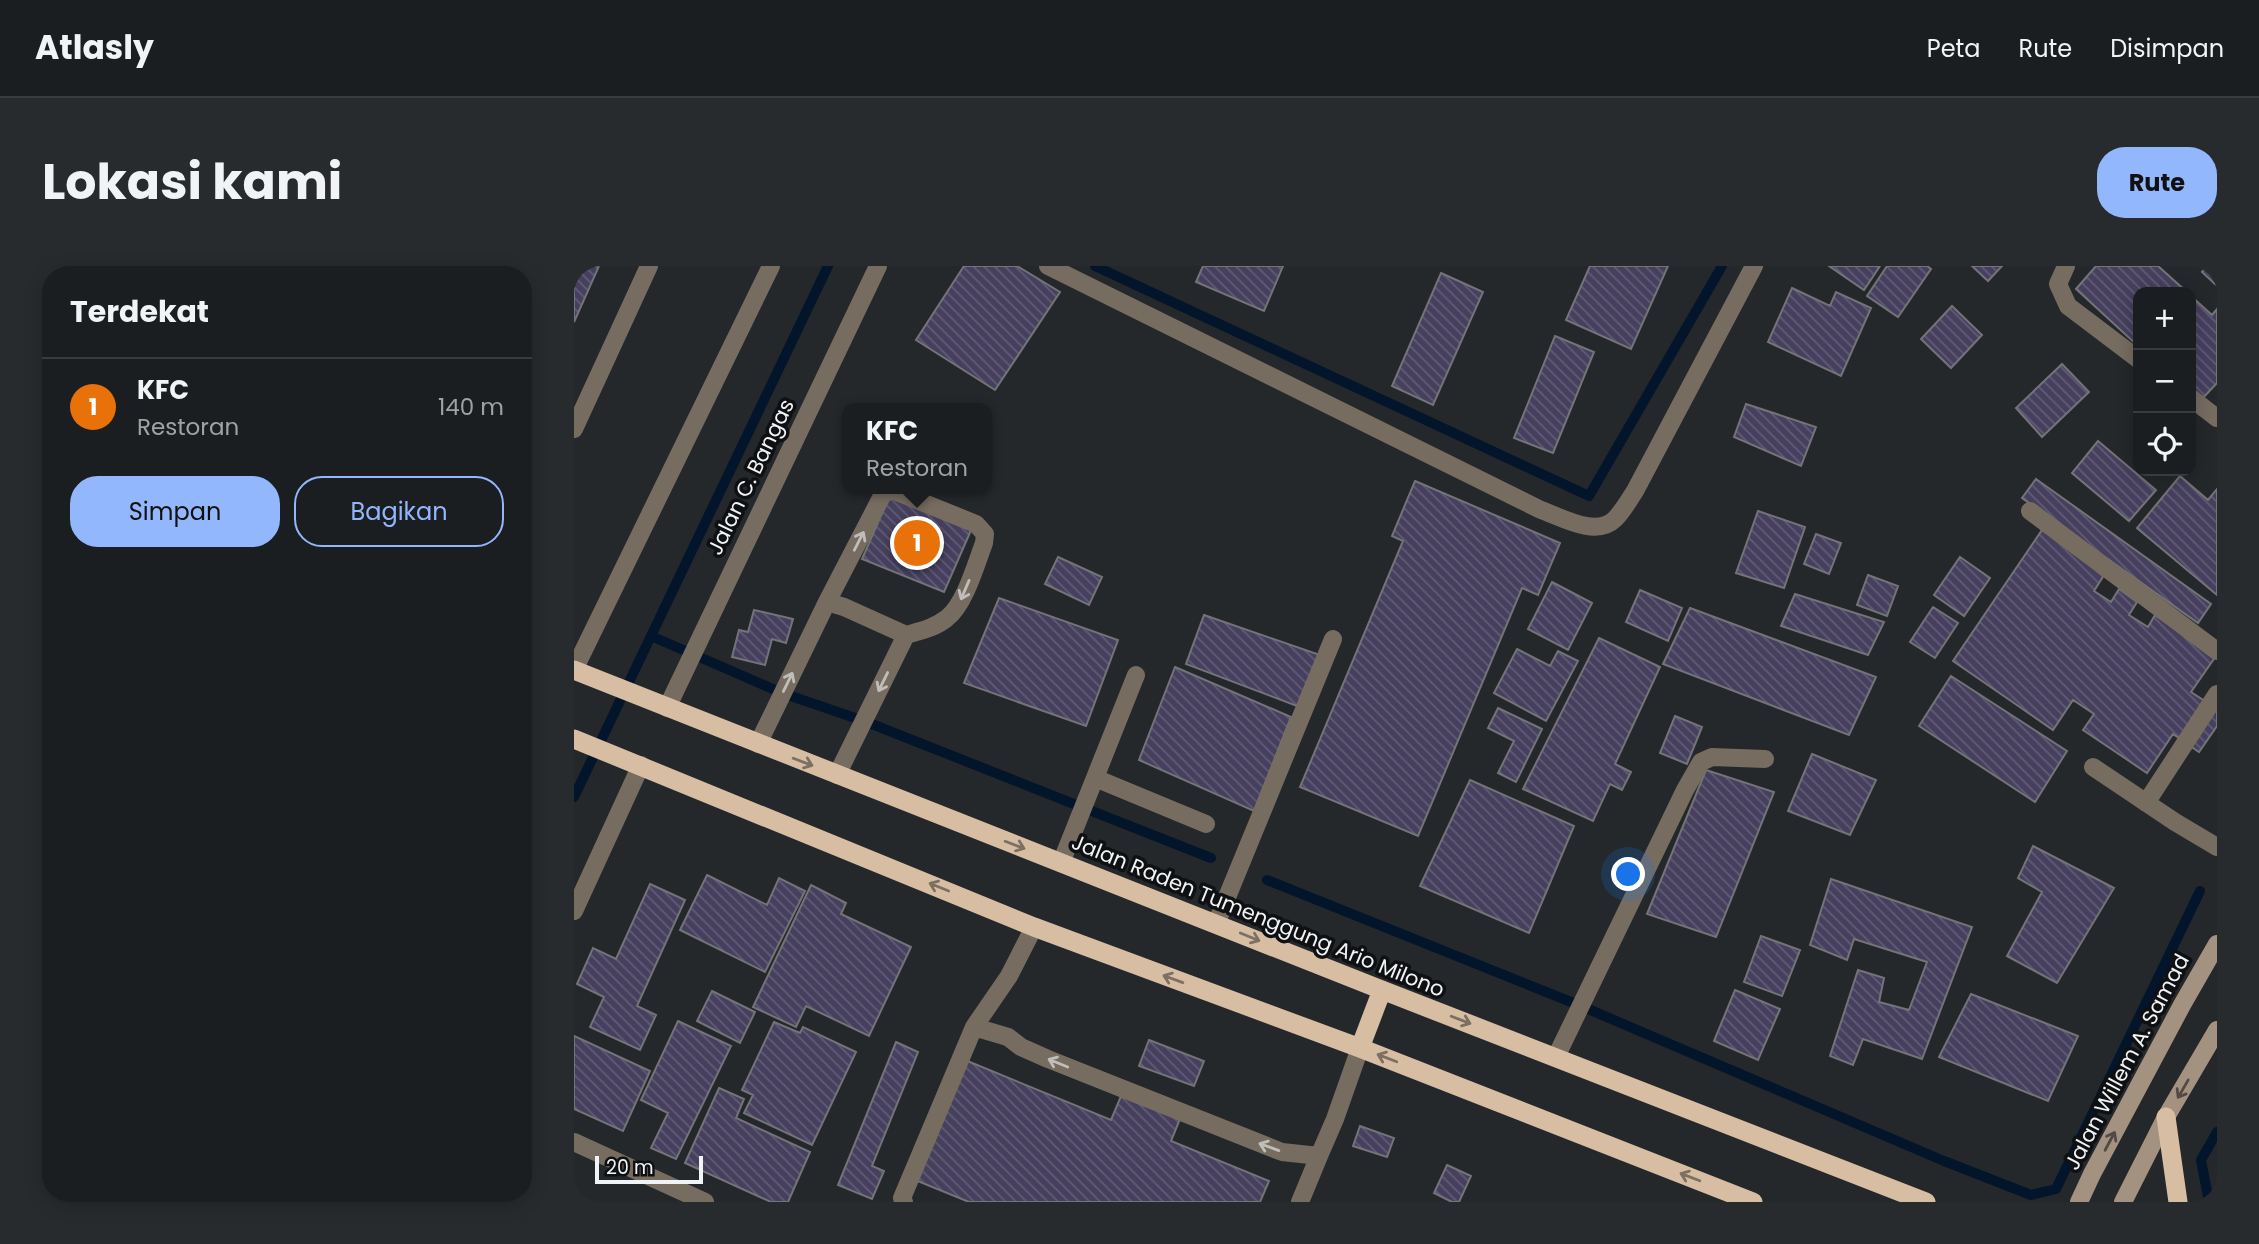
<!DOCTYPE html>
<html lang="id">
<head>
<meta charset="utf-8">
<style>
	body { margin:0; font-family:Poppins,sans-serif; background:#282b2d; color:#f1f3f6 }
	.controls { position:absolute; right:21px; top:21px; display:grid; overflow:hidden; border-radius:14px; box-shadow:0 4px 18px #0003 }
	.controls button { width:63px; height:63px; display:grid; place-items:center; padding:0; border:0; border-bottom:2px solid #393c3e; background:#1b1e20; color:#f1f3f6; font:35px sans-serif }
	.scale { position:absolute; left:21px; bottom:18px; width:108px; box-sizing:border-box; padding-left:7px; border:4px solid #f1f4f6; border-top:0; font-size:19px; line-height:24px; white-space:nowrap; color:#f1f4f6; -webkit-text-stroke:5px #0f1012; paint-order:stroke }
	.you { position:absolute; left:1055px; top:609px; width:24px; height:24px; margin:-18px; border:5px solid #fff; border-radius:50%; background:#1a73e8; box-shadow:0 0 0 10px #1a73e833 }
	.badge { display:grid; place-items:center; width:46px; height:46px; border-radius:50%; background:#93b7fd; color:#fff; font-size:23px; font-weight:700 }
	.pin { position:absolute; translate:-50% -50%; border:4px solid #fff; box-shadow:0 2px 7px #0006 }
	.popup { position:absolute; left:268px; top:137px; width:150px; height:91px; box-sizing:border-box; display:grid; place-content:center; border-radius:14px; background:#1b1e20; filter:drop-shadow(0 2px 5px #0005); font-size:23px; white-space:nowrap; color:#a0a2a5 }
	.popup b { font-size:26px; color:#f1f3f6 }
	.popup::after { content:''; position:absolute; left:50%; top:100%; margin-left:-14px; border:14px solid transparent; border-top-color:#1b1e20 }
	.list { margin:0; padding:0; list-style:none }
	h2 { display:flex; justify-content:space-between; align-items:center; height:91px; margin:0; padding:0 28px; font-size:30px }
	h2 small { font-size:23px; font-weight:400; color:#a0a2a5 }
	.list li { display:grid; grid-template-columns:46px 1fr auto; gap:21px; align-items:center; box-sizing:border-box; height:98px; padding:0 28px; border-top:2px solid #393c3e }
	.list b { display:block; font-size:26px; white-space:nowrap }
	.list p { margin:0; font-size:23px; white-space:nowrap; color:#a0a2a5 }
	.list em { font-size:23px; font-style:normal; color:#a0a2a5 }
	.actions { display:flex; gap:14px; padding:21px 28px }
	.actions a { flex:1; padding:16px 0; border:2px solid #93b7fd; border-radius:28px; text-align:center; font-size:24px; color:#93b7fd }
	.actions .main { background:#93b7fd; color:#111 }
	.icon { flex:none; width:38px; height:38px; fill:none; stroke:currentColor; stroke-width:2; stroke-linecap:round; stroke-linejoin:round }
	.map { position:relative; flex:none; width:1643px; height:936px; overflow:hidden; border-radius:28px }
	header { display:flex; align-items:center; gap:42px; box-sizing:border-box; height:98px; padding:0 35px; background:#1b1e20; border-bottom:2px solid #393c3e }
	header strong { font-size:33px }
	nav { display:flex; gap:38px; margin-inline-start:auto; font-size:24px }
	.intro { display:flex; align-items:center; justify-content:space-between; box-sizing:border-box; height:168px; padding:0 42px }
	h1 { margin:0; font-size:49px }
	.button { padding:18px 32px; border-radius:28px; background:#93b7fd; color:#111; font-size:24px; font-weight:700 }
	main { display:flex; gap:42px; padding:0 42px }
	aside { flex:1; background:#1b1e20; border-radius:28px; box-shadow:0 4px 18px #0003 }
	.map>svg:first-child { display:block }
	.lines { fill:none; stroke-linecap:round; stroke-linejoin:round }
	.stream { stroke:#03152a; stroke-width:10 }
	.building { fill:url(#building-back-hatch); stroke:#737378; stroke-width:2 }
	.service { stroke:#776c60; stroke-width:18 }
	.minor { stroke:#776c60; stroke-width:18 }
	.tertiary { stroke:#776c60; stroke-width:18 }
	.secondary { stroke:#a49280; stroke-width:18 }
	.trunk { stroke:#d7bea3; stroke-width:19 }
	.oneway { stroke:#c0beba }
	.oneway2 { stroke:#7d7062 }
	.oneway3 { stroke:#524a44 }
	.labels { text-anchor:middle; stroke-width:7; stroke-linejoin:round; paint-order:stroke }
	.street-label { font-size:21px; fill:#f1f4f6; stroke:#0f1012 }
</style>
</head>
<body>
<header>
<strong>Atlasly</strong>
<nav><a>Peta</a><a>Rute</a><a>Disimpan</a></nav>
</header>
<div class="intro"><h1>Lokasi kami</h1><a class="button">Rute</a></div>
<main>
<aside>
<h2>Terdekat<small></small></h2>
<ul class="list">
<li><span class="badge" style="background:#e8710a">1</span><div><b>KFC</b><p>Restoran</p></div><em>140 m</em></li>
</ul>
<div class="actions"><a class="main">Simpan</a><a>Bagikan</a></div>
</aside>
<div class="map">
<svg width="1643" height="936" viewBox="0 0 1643 936">
	<defs>
		<pattern id="building-back-hatch" width="6" height="6" patternUnits="userSpaceOnUse" patternTransform="scale(1.75)"><rect width="6" height="6" fill="#46405e"/><path d="M-1 5l2 2M0 0l6 6M5-1l2 2" fill="none" stroke="#615c76"/></pattern>
	</defs>
	<rect width="100%" height="100%" fill="#24282b"/>
	<g class="lines">
		<!-- stream -->
		<path class="stream" d="M521 0 1015 230 1148 0
			M77 370 208 427 290 455 637 592
			M0 531 254 0
			M693 614 1007 740 1370 895 1457 929 1482 923 1626 625
			M1635 936 1627 894 1643 866"/>
	</g>
	<!-- building -->
	<path class="building" d="M0 0H25L0 56Z
		M390 0H443L486 26 421 124 342 74Z
		M629 0H709L690 45 622 16Z
		M1016 0H1094L1057 83 992 54Z
		M1255 0H1306L1290 24Z
		M1313 0H1353L1357 3 1324 51 1293 30Z
		M1398 0H1428L1414 15Z
		M1522 0H1584L1613 26H1564V80L1502 23Z
		M1633 0H1643V20L1628 6Z
		M867 7 909 26 859 139 818 120Z
		M1218 22 1256 40 1262 26 1297 42 1267 110 1194 76Z
		M1617 30 1638 49 1643 43V117L1626 135 1617 127Z
		M1378 40 1408 69 1377 102 1347 73Z
		M981 70 1020 86 979 187 940 172Z
		M1488 98 1515 126 1468 171 1442 142Z
		M1172 138 1242 161 1227 200 1160 171Z
		M1524 175 1582 224 1555 255 1498 207Z
		M1606 210 1634 234 1643 223V329L1563 262Z
		M1462 213 1637 338 1624 357 1448 232Z
		M841 215 986 277 964 329 948 322 844 570 726 521 829 275 818 270Z
		M316 229 398 262 370 326 288 293Z
		M1184 245 1231 261 1210 322 1162 307Z
		M1468 264 1532 306 1520 325 1537 336 1545 323 1563 336 1555 349 1574 361 1581 349 1642 390 1617 426 1643 443V460L1625 486 1599 468 1573 507 1509 464 1520 448 1499 434 1479 464 1379 395Z
		M1242 268 1267 277 1255 308 1230 298Z
		M484 291 528 311 515 339 471 318Z
		M1386 291 1416 312 1390 350 1360 329Z
		M1294 309 1324 320 1313 350 1283 339Z
		M978 316 1018 337 994 384 954 363Z
		M1066 324 1108 342 1094 375 1052 356Z
		M1221 328 1310 356 1294 389 1207 360Z
		M425 332 544 374 512 460 390 417Z
		M1359 341 1384 357 1361 392 1336 376Z
		M1116 342 1302 411 1275 469 1089 398Z
		M180 344 219 353 212 377 198 373 191 399 158 391 165 364 174 366Z
		M630 349 746 389 723 440 612 398Z
		M1025 372 1086 401 1041 498 1057 506 1048 524 1036 518 1019 555 949 523Z
		M943 383 976 400 984 385 1004 395 972 455 920 427Z
		M601 401 717 451 680 545 565 494Z
		M1377 410 1493 485 1461 536 1345 460Z
		M924 442 968 463 942 516 924 507 940 475 914 462Z
		M1101 450 1128 461 1113 498 1086 487Z
		M1238 488 1302 514 1276 569 1214 545Z
		M1132 504 1200 526 1142 671 1073 648Z
		M896 514 1000 560 955 667 846 620Z
		M1459 580 1540 622 1483 717 1433 690 1468 626 1444 612Z
		M133 609 193 639 205 612 231 625 191 706 106 664Z
		M1257 613 1398 661 1348 793 1289 773 1279 799 1256 790 1284 704 1310 712 1305 736 1335 744 1353 696 1280 673 1273 694 1236 679Z
		M76 618 111 634 63 740 82 749 66 784 16 761 30 731 3 718 19 682 42 693Z
		M237 619 272 637 267 648 337 681 295 770 232 740 222 761 179 741Z
		M1187 670 1226 684 1208 730 1170 716Z
		M1161 724 1206 743 1184 794 1140 775Z
		M138 725 181 746 166 777 123 755Z
		M1397 728 1504 770 1474 835 1365 791Z
		M104 755 157 780 102 893 77 882 94 847 67 834Z
		M200 756 226 767 229 761 282 786 238 879 170 847 179 829 168 824Z
		M0 770 76 805 49 865 0 843Z
		M575 774 630 795 620 820 565 800Z
		M322 776 344 786 298 900 310 905 298 933 264 919Z
		M391 794 537 854 550 823 608 848 597 875 695 915 686 936H395L341 914Z
		M145 822 170 833 162 852 236 886 214 936H197L111 897Z
		M786 860 820 872 813 891 779 880Z
		M873 899 897 910 885 936H878L860 927Z"/>
	<g class="lines">
		<!-- service -->
		<path class="service" d="M1492 0 1484 18 1494 40 1564 93
			M1617 132 1643 152
			M0 163 75 0
			M1456 245 1643 385
			M253 336 309 228 318 224 402 258 411 268 410 277C402 298 391 338 373 352 361 362 346 365 332 369
			M184 478 253 336 270 341 332 369 263 509
			M1519 501 1601 556 1643 581
			M521 512 632 558
			M1572 537 1643 428
			M487 597 562 409
			M642 658 759 373
			M460 661 435 710 400 761 434 771 447 781 474 793 708 886 745 890 761 853 786 782
			M982 791 1111 524 1127 496 1138 491 1191 493
			M330 936 328 932 400 761
			M726 936 745 890"/>
		<!-- minor -->
		<path class="minor" d="M474 0 967 244C987 251 1022 272 1041 253 1049 245 1055 234 1061 225L1180 0
			M0 876 131 936"/>
		<!-- tertiary -->
		<path class="tertiary" d="M0 404 197 0
			M93 442 304 0
			M0 645 67 499"/>
		<!-- secondary -->
		<path class="secondary" d="M1505 936 1518 908 1608 739 1643 678
			M1549 936 1592 851 1643 764"/>
		<!-- trunk -->
		<path class="trunk" d="M0 404 808 724 1352 936
			M0 473 460 661 786 782 1179 936
			M786 782 808 724
			M1592 851 1604 936"/>
	</g>
	<!-- one-way arrows -->
	<defs><path id="oneway-shaft" d="M-6 0H5M1.5-3L5.5 0L1.5 3" fill="none" stroke-width="1.6" stroke-linecap="round" stroke-linejoin="round" transform="scale(1.75)"/></defs>
	<g class="oneway">
		<use href="#oneway-shaft" transform="translate(285 275) rotate(-63)"/>
		<use href="#oneway-shaft" transform="translate(391 324) rotate(113)"/>
		<use href="#oneway-shaft" transform="translate(214 416) rotate(-64)"/>
		<use href="#oneway-shaft" transform="translate(309 416) rotate(116)"/>
		<use href="#oneway-shaft" transform="translate(484 797) rotate(-158)"/>
		<use href="#oneway-shaft" transform="translate(695 881) rotate(-160)"/>
	</g>
	<g class="oneway2">
		<use href="#oneway-shaft" transform="translate(229 496) rotate(21)"/>
		<use href="#oneway-shaft" transform="translate(441 579) rotate(21)"/>
		<use href="#oneway-shaft" transform="translate(365 621) rotate(-158)"/>
		<use href="#oneway-shaft" transform="translate(676 671) rotate(22)"/>
		<use href="#oneway-shaft" transform="translate(599 713) rotate(-160)"/>
		<use href="#oneway-shaft" transform="translate(887 754) rotate(21)"/>
		<use href="#oneway-shaft" transform="translate(813 792) rotate(-159)"/>
		<use href="#oneway-shaft" transform="translate(1116 911) rotate(-159)"/>
	</g>
	<g class="oneway3">
		<use href="#oneway-shaft" transform="translate(1609 823) rotate(120)"/>
		<use href="#oneway-shaft" transform="translate(1536 875) rotate(-62)"/>
	</g>
	<g class="labels">
		<!-- street labels -->
		<g class="street-label">
			<text transform="translate(177 211) rotate(-64)" y="7">Jalan C. Bangas</text>
			<text transform="translate(684 650) rotate(22)" y="7">Jalan Raden Tumenggung Ario Milono</text>
			<text transform="translate(1553 796) rotate(-62)" y="7">Jalan Willem A. Samad</text>
		</g>
	</g>
</svg>
<div class="controls">
<button>+</button>
<button>−</button>
<button><svg class="icon" aria-label="locate" viewBox="0 0 24 24"><circle cx="12" cy="12" r="6"/><path d="M12 2v4M12 18v4M2 12h4M18 12h4"/></svg></button>
</div>
<div class="scale">20 m</div>
<div class="you"></div>
<div class="pin badge" style="left:343px;top:277px;background:#e8710a">1</div>
<div class="popup"><b>KFC</b>Restoran</div>
</div>
</main>
</body>
</html>
